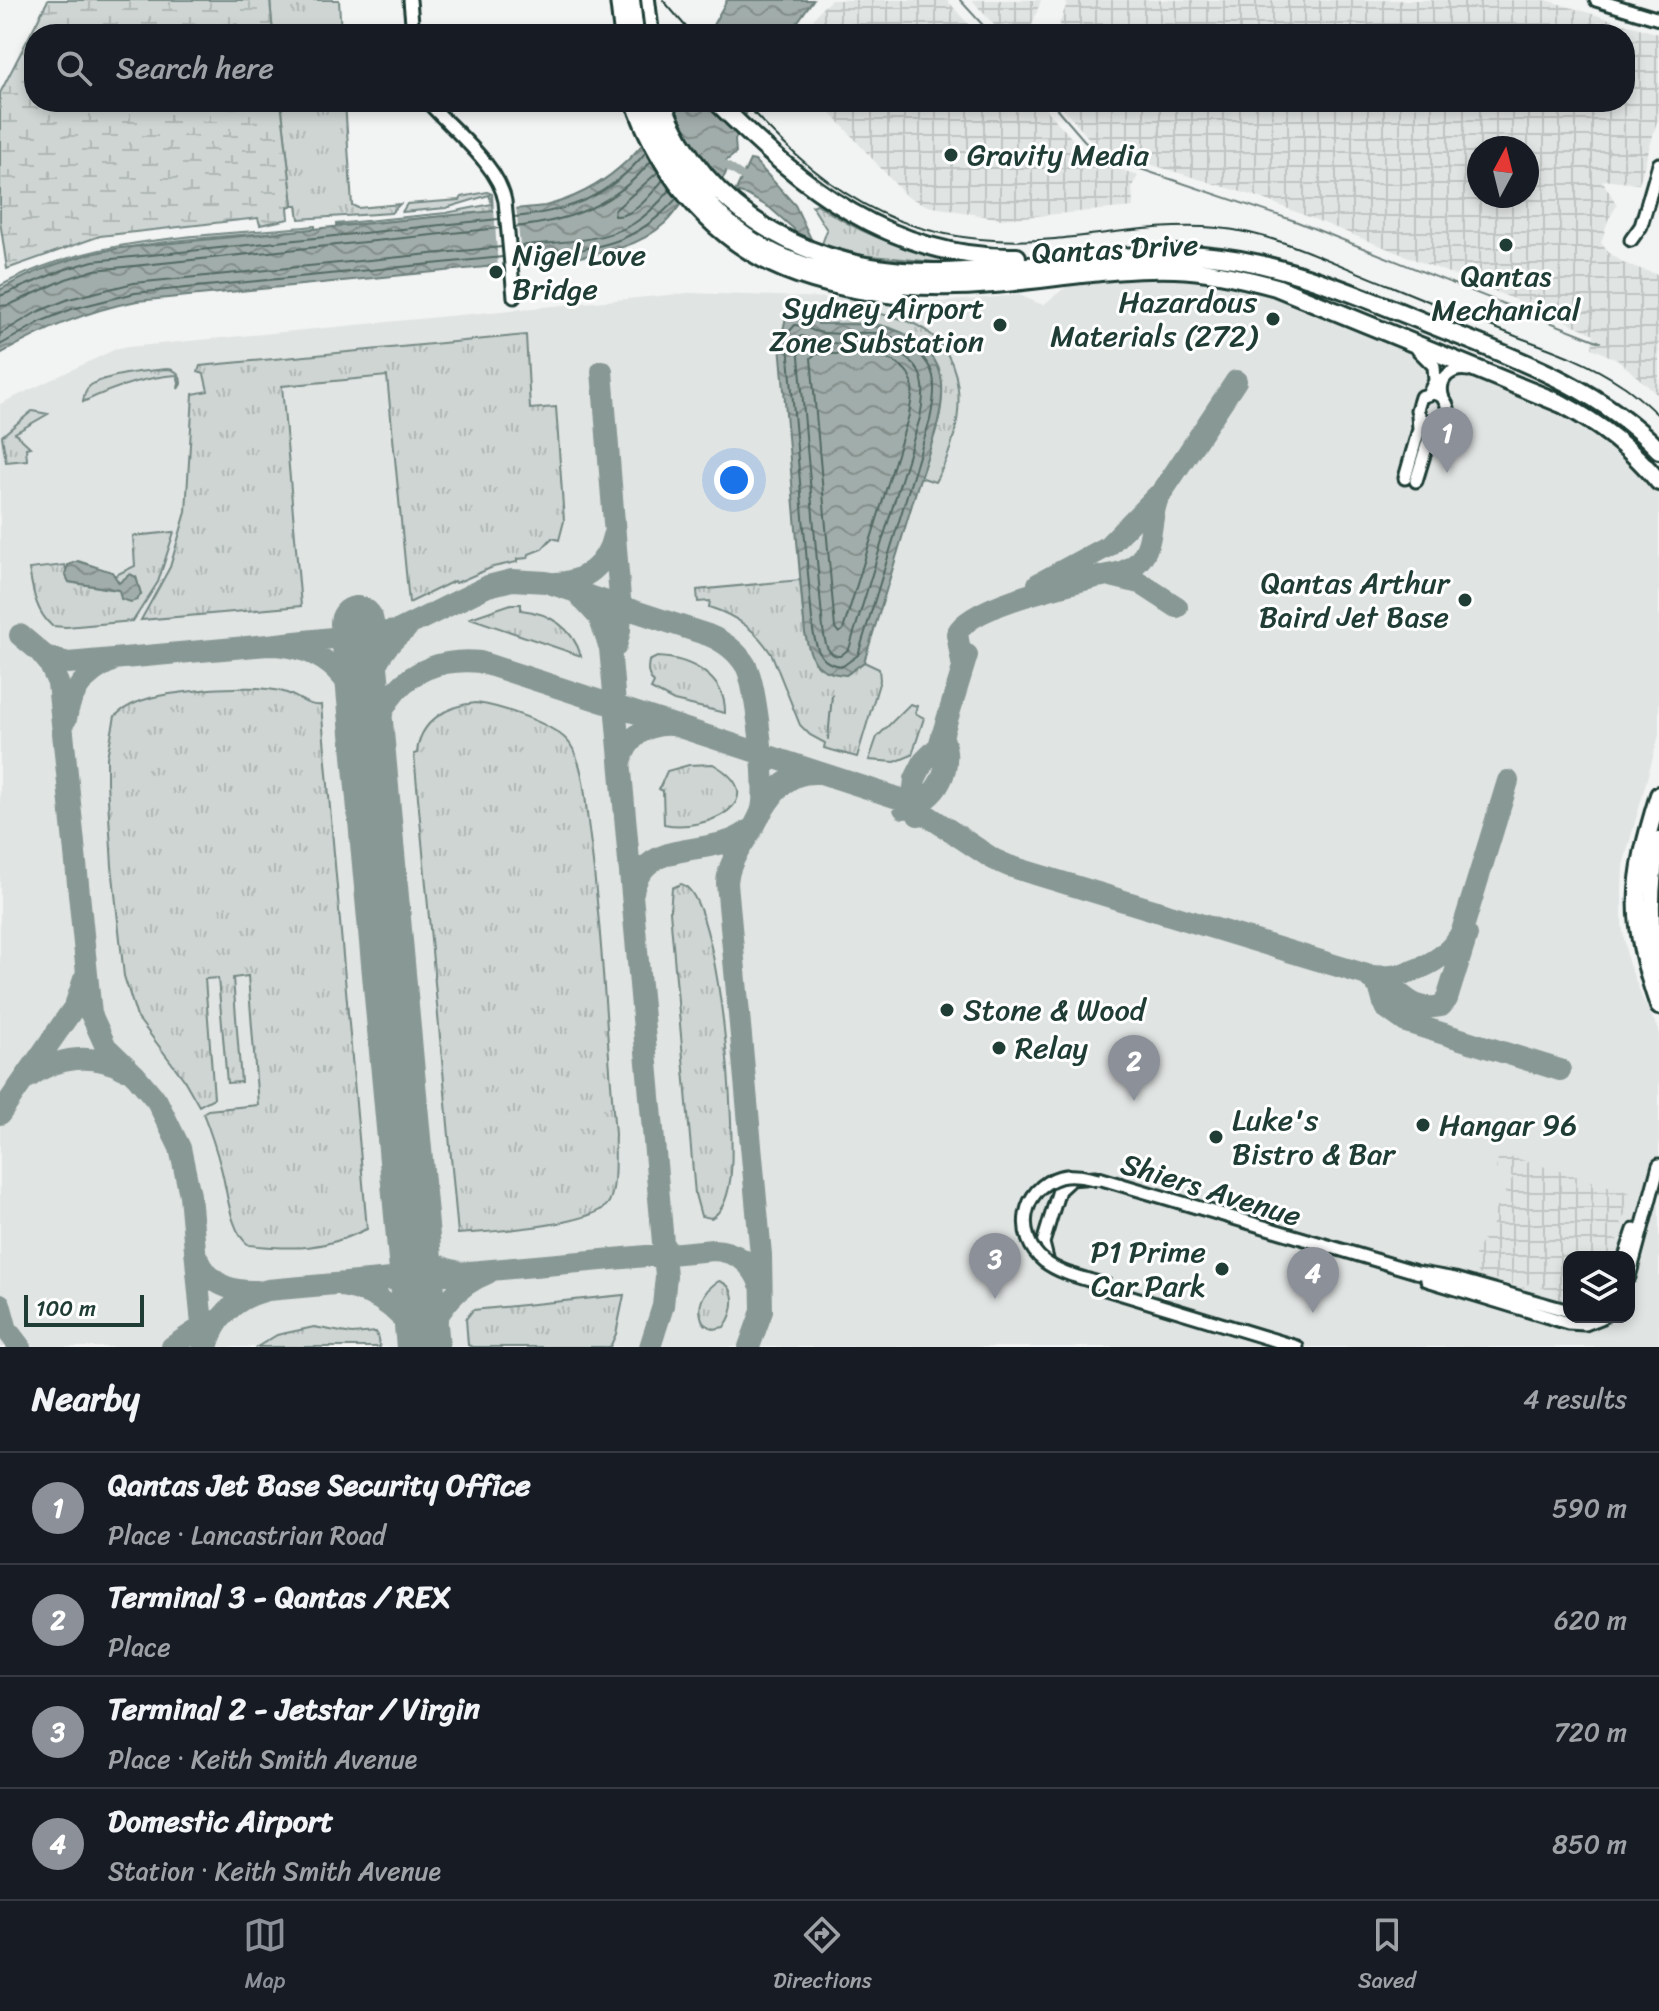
<!DOCTYPE html>
<html lang="en">
<head>
<meta charset="utf-8">
<style>
	body { margin:0; font-family:Sriracha,sans-serif; background:#20242c; color:#f1f3f6 }
	.controls { position:absolute; right:24px; bottom:24px; display:grid; overflow:hidden; border-radius:16px; box-shadow:0 4px 12px #0003 }
	.controls button { width:72px; height:72px; display:grid; place-items:center; padding:0; border:0; border-bottom:2px solid #363941; background:#171b24; color:#f1f3f6; font:40px sans-serif }
	.compass { position:absolute; left:1467px; top:136px; width:72px; height:72px; border-radius:50%; background:#171b24; box-shadow:0 4px 12px #0003; rotate:7deg }
	.scale { position:absolute; left:24px; bottom:20px; width:120px; box-sizing:border-box; padding-left:8px; border:4px solid #1f3d34; border-top:0; font-size:22px; line-height:28px; white-space:nowrap; color:#1f3d34; -webkit-text-stroke:6px #fff; paint-order:stroke }
	.you { position:absolute; left:734px; top:480px; width:28px; height:28px; margin:-20px; border:6px solid #fff; border-radius:50%; background:#1a73e8; box-shadow:0 0 0 12px #1a73e833 }
	.badge { display:grid; place-items:center; width:52px; height:52px; border-radius:50%; background:#8c9099; color:#fff; font-size:26px; font-weight:700 }
	.pin { position:absolute; translate:-50% -66px; filter:drop-shadow(0 2px 4px #0008) }
	.pin::after { content:''; position:absolute; top:42px; width:28px; height:24px; background:inherit; clip-path:polygon(0 0,100% 0,50% 100%) }
	.list { margin:0; padding:0; list-style:none }
	h2 { display:flex; justify-content:space-between; align-items:center; height:104px; margin:0; padding:0 32px; font-size:34px }
	h2 small { font-size:26px; font-weight:400; color:#9ea1a6 }
	.list li { display:grid; grid-template-columns:52px 1fr auto; gap:24px; align-items:center; box-sizing:border-box; height:112px; padding:0 32px; border-top:2px solid #363941 }
	.list b { display:block; font-size:30px; white-space:nowrap }
	.list p { margin:0; font-size:26px; white-space:nowrap; color:#9ea1a6 }
	.list em { font-size:26px; font-style:normal; color:#9ea1a6 }
	.icon { flex:none; width:44px; height:44px; fill:none; stroke:currentColor; stroke-width:2; stroke-linecap:round; stroke-linejoin:round }
	.map { position:relative; flex:none; width:1659px; height:1347px; overflow:hidden }
	.search { position:absolute; background:#171b24; box-shadow:0 4px 12px #0003; left:24px; right:24px; top:24px; height:88px; display:flex; align-items:center; gap:20px; box-sizing:border-box; padding:0 28px; border-radius:32px; color:#9ea1a6; font-size:30px }
	.sheet { height:552px; background:#171b24 }
	nav { display:flex; justify-content:space-around; align-items:center; box-sizing:border-box; height:112px; border-top:2px solid #363941; background:#171b24; font-size:22px; color:#9ea1a6 }
	nav a { display:grid; justify-items:center; gap:4px }
	nav .on { color:#8c9099 }
	.map>svg:first-child { display:block }
	.built { fill:#e0e4e3; fill-rule:evenodd }
	.industrial { fill:url(#industrial-grid); fill-rule:evenodd }
	.grass { fill:url(#grass-tufts); stroke:#768984; stroke-width:2 }
	.wetland { fill:url(#wetland-marsh); stroke:#768984; stroke-width:2 }
	.water { fill:url(#water-waves); stroke:#6d807b; stroke-width:2 }
	.pier { fill:#f2f3f3 }
	.lines { fill:none; stroke-linecap:round; stroke-linejoin:round }
	.shore { stroke:#536a63; stroke-width:2 }
	.stream { stroke:#6d807b; stroke-width:2 }
	.canal { stroke:#a1adaa; stroke-width:8 }
	.taxiway { stroke:#889894; stroke-width:22 }
	.runway { stroke:#889894; stroke-width:54 }
	.minor-casing { stroke:#1f3d34; stroke-width:17 }
	.major-casing { stroke:#1f3d34; stroke-width:20 }
	.highway-casing { stroke:#1f3d34; stroke-width:22 }
	.minor { stroke:#fff; stroke-width:11 }
	.major { stroke:#fff; stroke-width:14 }
	.highway { stroke:#fff; stroke-width:16 }
	.rail { stroke:#1f3d34; stroke-width:2 }
	.minor-bridge-casing { stroke:#1f3d34; stroke-width:17; stroke-linecap:butt }
	.highway-bridge-casing { stroke:#1f3d34; stroke-width:22; stroke-linecap:butt }
	.minor-bridge { stroke:#fff; stroke-width:11 }
	.highway-bridge { stroke:#fff; stroke-width:16 }
	.poi-dot { fill:#1f3d34; stroke:#fff; stroke-width:3 }
	.labels { text-anchor:middle; stroke-width:6; stroke-linejoin:round; paint-order:stroke }
	.poi-label { font-size:30px; fill:#1f3d34; stroke:#fff; text-anchor:start }
	.street-label { font-size:30px; fill:#1f3d34; stroke:#fff }
</style>
</head>
<body>
<div class="map">
<svg width="1659" height="1347" viewBox="0 0 1659 1347">
	<defs>
		<pattern id="industrial-grid" width="8" height="8" patternUnits="userSpaceOnUse" patternTransform="scale(2)"><rect width="8" height="8" fill="#e0e4e3"/><path d="M0 4h8M4 0v8" fill="none" stroke="#c0c4c3"/></pattern>
		<pattern id="grass-tufts" width="24" height="20" patternUnits="userSpaceOnUse" patternTransform="scale(2)"><rect width="24" height="20" fill="#ced5d3"/><path d="M3 7l-1-3M5 7V3M7 7l1-3M15 17l-1-3M17 17v-4M19 17l1-3" fill="none" stroke="#b0b8b6"/></pattern>
		<pattern id="wetland-marsh" width="20" height="14" patternUnits="userSpaceOnUse" patternTransform="scale(2)"><rect width="20" height="14" fill="#ced5d3"/><path d="M1 5h8M5 5V1M11 12h8M15 12V8" fill="none" stroke="#b0b8b6"/></pattern>
		<pattern id="water-waves" width="16" height="10" patternUnits="userSpaceOnUse" patternTransform="scale(2)"><rect width="16" height="10" fill="#a1adaa"/><path d="M0 5q4-4 8 0t8 0" fill="none" stroke="#838e8b"/></pattern>
	</defs>
	<rect width="100%" height="100%" fill="#f2f3f3"/>
	<filter id="ink" filterUnits="userSpaceOnUse"><feTurbulence type="fractalNoise" baseFrequency=".0125" numOctaves="2"/><feDisplacementMap in="SourceGraphic" scale="16" xChannelSelector="R" yChannelSelector="G"/><feConvolveMatrix kernelMatrix="1 2 1 2 8 2 1 2 1" color-interpolation-filters="sRGB"/></filter>
	<g filter="url(#ink)">
		<!-- built -->
		<path class="built" d="M1126 275 1220 278 1271 292 1399 342 1559 414 1574 417 1640 467 1659 491V735L1623 866 1622 892V924L1628 962 1645 1004 1659 1030V1347H0V404L118 348 689 293 942 302 1019 295 1043 305 1072 282ZM1569 1257H1629V1317H1569Z"/>
		<!-- industrial -->
		<path class="industrial" d="M831 0H947L977 34H804L819 11Z
			M972 0H1041L1029 34H1002Z
			M1068 0H1546L1659 34V115L1639 184 1602 180 1617 205 1608 220 1601 243 1609 253 1625 264 1659 275V396L1618 360 1592 348 1594 334 1539 309 1261 198 1097 148 1058 102H1625V34H1056ZM1479 148H1527V196H1479Z
			M821 102H1040L1088 157 1138 176 1132 186 1133 207 1001 219 928 206 906 196Z
			M1499 1153 1631 1193 1612 1257H1569V1302L1555 1300 1546 1289 1529 1283 1524 1288 1479 1274 1473 1264 1477 1250 1493 1222 1490 1220 1513 1177 1496 1169Z"/>
		<!-- grass -->
		<path class="grass" d="M270 0H339L341 34H273Z
			M281 102H345L352 205 358 208 400 204 391 213 299 219 297 205H293Z
			M487 192 492 194 493 212 336 226V224L446 213 492 204 489 195 446 208 402 212 407 204 460 200 462 197Z
			M817 204C856 232 897 248 944 257L946 263 861 255 822 244 827 230 812 206Z
			M315 226V229C212 239 92 238 0 290V286C96 234 209 237 315 226Z
			M812 311C840 312 871 310 898 318 975 339 968 426 935 482L920 477C935 432 961 382 919 345 909 335 894 328 880 325 860 322 838 324 818 324L816 316 812 315Z
			M526 335 530 409 556 407 564 521 559 540 552 538 542 549 529 554 528 558 517 559V562L493 567 456 583 454 581 409 603 387 376 282 386 301 606 141 620 170 567 186 512 193 394 208 391 204 374 198 372 200 366Z
			M168 369C177 370 181 375 181 384L178 389 179 382 177 375C146 377 112 388 83 402 84 395 85 389 91 385 109 374 147 371 168 369Z
			M32 411 48 414 15 433 30 447 26 448 27 460 6 462 2 436Z
			M174 532 158 582 133 621 66 627 52 626C35 611 33 590 29 569L65 565 69 582 141 594 136 577 119 584 114 576 135 566 133 536Z
			M800 580 805 633 814 662 846 675 864 662 879 669 880 680 857 757 824 748 825 743 810 735 800 725 772 655C756 630 737 616 709 607L710 601 698 602 697 590Z
			M511 604H521V610C550 613 573 628 581 656L470 618Z
			M657 657C690 658 726 677 725 713L674 701 651 689 654 683C648 676 647 671 649 661Z
			M210 689C233 688 257 686 280 691 296 694 306 707 321 705L367 1229C323 1250 296 1250 249 1245 230 1233 227 1189 221 1168 216 1149 210 1131 203 1113L208 1110 258 1105 248 976 233 978 241 1082 227 1083 218 978 205 979 214 1098 199 1106 183 1078 137 1017 124 976 112 866 107 782V757L115 716C138 694 180 693 210 689Z
			M476 703C500 706 556 724 570 744 584 765 585 798 588 822 602 925 606 1030 615 1134 614 1152 617 1187 609 1202 596 1226 486 1232 458 1234L414 754 417 753C419 722 447 705 476 703Z
			M910 704 917 706 915 713 924 718 912 755 895 762 869 760 877 737Z
			M713 764C776 800 706 833 664 824L663 791 659 789 667 771 689 765Z
			M681 884C721 894 737 1141 730 1181 728 1194 723 1212 711 1218L701 1216 695 1194 670 911 672 888Z
			M719 1281C739 1287 735 1313 724 1327L714 1329 704 1324C695 1307 703 1290 719 1281Z
			M624 1295 616 1334 610 1347H472L468 1345 466 1319 473 1310Z
			M314 1327 352 1334 376 1332 380 1347H257L277 1335Z"/>
		<!-- wetland -->
		<path class="wetland" d="M48 0H270L273 34H34V102H281L293 205 288 207 289 219 260 225 258 218 100 236 7 269 0 221V93Z"/>
		<!-- water -->
		<path class="water" d="M727 0H813L789 34H708Z
			M671 102H751L735 140 736 153 726 161C732 184 704 188 690 196 680 202 674 215 665 223 638 248 603 253 568 259L137 301C86 311 45 329 0 354V290C38 268 78 255 121 248L545 206C604 191 642 154 671 102Z
			M750 160 755 161 795 205 812 241 795 234 794 229 770 208 747 195 735 192Z
			M786 317 816 318 818 324C860 324 917 320 938 367 945 382 942 404 938 421 932 445 923 468 916 491 899 548 882 605 864 662L846 675C815 673 811 660 805 633L780 344Z
			M78 561 112 572 119 583 130 574 136 577 141 594 137 600 131 602 121 599 119 590 69 582 65 574 68 565Z"/>
		<!-- pier -->
		<path class="pier" d="M516 206 522 266 498 269 494 208Z"/>
		<g class="lines">
			<!-- shore -->
			<path class="shore" d="M658 172 615 210 614 216C634 218 651 194 663 180
				M514 217C570 211 609 197 646 152
				M515 227C570 221 615 205 651 161
				M517 246C553 242 601 243 633 224 648 215 659 203 670 190
				M518 256C585 249 629 252 677 198
				M0 296 63 270 93 261 499 219
				M0 306 9 305 66 279 95 270 500 228
				M795 325C809 326 808 330 818 332 835 336 857 332 875 333 897 335 927 353 933 376 936 390 933 406 930 420L858 655 843 666C820 665 817 651 813 631L788 345 789 332Z
				M0 334 37 312 69 299 134 283 502 247
				M802 336C836 353 877 331 909 360 928 376 924 395 920 418L849 649 840 656C826 656 825 641 823 629L798 345V338Z
				M0 345 42 321 72 309 135 293 503 257
				M815 354C841 355 904 347 912 383 914 393 910 405 909 415L843 630 839 633 835 628 811 358Z"/>
			<!-- stream -->
			<path class="stream" d="M960 0 991 34
				M1051 102 1096 154 1295 221 1600 342
				M828 739 832 695"/>
			<!-- canal -->
			<path class="canal" d="M722 163 747 179"/>
			<!-- taxiway -->
			<path class="taxiway" d="M602 371 621 611 620 630 616 646
				M1111 576 1140 583 1177 607
				M555 583C585 583 607 564 613 536
				M1038 584 1108 546 1157 496
				M579 595 599 617 610 648 666 1276 663 1306 650 1347
				M20 635 45 656 68 663 268 645C327 645 361 683 367 740
				M268 645 397 631 488 586 512 580 546 582 708 635C723 641 737 651 746 666 756 684 769 792 761 812 752 837 729 854 727 883L761 1255 762 1311 749 1347
				M39 651 49 663 58 683 91 1014 106 1047 136 1076 157 1101 180 1148 190 1195 204 1347
				M963 668 957 634C968 607 1063 585 1092 578 1109 574 1125 575 1138 562 1155 544 1149 519 1158 498L1236 381
				M367 713C364 679 379 649 406 629
				M66 719C70 692 87 672 112 661
				M621 762C627 737 647 723 672 725
				M372 777C366 708 406 655 480 662L904 800 993 859 1009 866 1367 975C1400 982 1447 963 1462 931L1508 781
				M904 808C939 801 954 767 942 735
				M763 810C776 789 789 772 816 773
				M918 815 913 796 915 779 924 761 939 746 967 655
				M633 892C645 834 714 860 749 830
				M1368 976 1379 986 1385 1007 1406 1022 1560 1070
				M1375 977C1402 988 1407 1013 1441 1006L1447 999 1467 935
				M29 1077C58 1056 93 1053 124 1069
				M0 1114 75 1006 84 979
				M412 1214C415 1244 424 1266 456 1271
				M198 1259C210 1284 229 1292 257 1291
				M416 1272 422 1314 433 1340
				M346 1287C380 1293 407 1315 420 1347
				M0 1304 7 1330 20 1347
				M172 1347 211 1321
				M207 1347C216 1315 237 1297 268 1290L713 1250C736 1251 752 1263 760 1284
				M426 1347C433 1313 455 1286 488 1273"/>
			<!-- runway -->
			<path class="runway" d="M357 623 423 1347"/>
			<!-- minor casing -->
			<g class="minor-casing">
				<path id="minor" d="M410 0 413 34
					M1596 0 1659 19
					M428 102C452 130 498 164 505 201L514 297
					M1631 240 1641 226 1659 164
					M1418 350 1434 366 1435 381 1429 393
					M1442 396 1433 393 1421 397 1417 410 1421 419 1435 424 1444 419 1448 408C1447 403 1443 400 1442 395 1438 377 1453 367 1468 370
					M1405 478 1419 429 1418 415
					M1416 481 1430 435 1439 422
					M1625 1257 1634 1230
					M1048 1263 1043 1243 1059 1190 1071 1179 1095 1177 1416 1272 1455 1279 1569 1311
					M1629 1277 1659 1165
					M1427 1280 1568 1323 1585 1324 1603 1317
					M1099 1287 1297 1347"/>
			</g>
			<!-- major casing -->
			<g class="major-casing">
				<path id="major" d="M1659 839C1650 886 1649 927 1659 974"/>
			</g>
			<!-- highway casing -->
			<g class="highway-casing">
				<path id="highway" d="M646 0 650 34
					M635 102C645 132 660 159 678 184 735 260 803 285 896 295
					M648 102C655 123 666 142 678 161 694 187 713 212 737 230 804 282 911 291 993 284 1054 279 1114 267 1175 269 1209 270 1243 278 1276 287L1562 404C1600 424 1632 449 1659 482
					M662 102C708 220 820 275 943 272 995 270 1047 264 1100 259 1134 256 1168 252 1202 255 1280 261 1355 294 1427 323 1508 356 1597 385 1659 450
					M717 102C801 186 891 260 1017 257
					M1659 795C1632 882 1629 919 1659 1006"/>
			</g>
			<!-- minor -->
			<use href="#minor" class="minor"/>
			<!-- major -->
			<use href="#major" class="major"/>
			<!-- highway -->
			<use href="#highway" class="highway"/>
			<!-- rail -->
			<path class="rail" d="M663 0 692 34
				M744 102C834 203 916 251 1055 239 1109 234 1163 223 1218 228 1277 233 1334 264 1389 285 1432 303 1475 320 1518 337 1554 350 1590 363 1622 385 1635 393 1647 405 1659 416"/>
			<!-- minor-bridge casing -->
			<g class="minor-bridge-casing">
				<path id="minor-bridge" d="M1098 1180C1086 1177 1073 1174 1060 1177 1021 1188 1014 1237 1044 1261 1062 1275 1088 1279 1109 1286"/>
			</g>
			<!-- highway-bridge casing -->
			<g class="highway-bridge-casing">
				<path id="highway-bridge" d="M619 0 623 34
					M631 0 635 34"/>
			</g>
			<!-- minor-bridge -->
			<use href="#minor-bridge" class="minor-bridge"/>
			<!-- highway-bridge -->
			<use href="#highway-bridge" class="highway-bridge"/>
		</g>
	</g>
	<!-- markers -->
	<g class="poi-dot">
		<circle cx="951" cy="155" r="8"/>
		<circle cx="1506" cy="245" r="8"/>
		<circle cx="496" cy="272" r="8"/>
		<circle cx="1273" cy="319" r="8"/>
		<circle cx="1000" cy="325" r="8"/>
		<circle cx="1465" cy="600" r="8"/>
		<circle cx="947" cy="1010" r="8"/>
		<circle cx="999" cy="1048" r="8"/>
		<circle cx="1423" cy="1125" r="8"/>
		<circle cx="1216" cy="1137" r="8"/>
		<circle cx="1222" cy="1269" r="8"/>
	</g>
	<g class="labels">
		<!-- poi labels -->
		<g class="poi-label">
			<text x="967" y="165">Gravity Media</text>
			<text x="512" y="265">Nigel Love<tspan x="512" dy="34">Bridge</tspan></text>
			<text x="1506" y="286" text-anchor="middle">Qantas<tspan x="1506" dy="34">Mechanical</tspan></text>
			<text x="1257" y="312" text-anchor="end">Hazardous<tspan x="1257" dy="34">Materials (272)</tspan></text>
			<text x="984" y="318" text-anchor="end">Sydney Airport<tspan x="984" dy="34">Zone Substation</tspan></text>
			<text x="1449" y="593" text-anchor="end">Qantas Arthur<tspan x="1449" dy="34">Baird Jet Base</tspan></text>
			<text x="963" y="1020">Stone &amp; Wood</text>
			<text x="1015" y="1058">Relay</text>
			<text x="1232" y="1130">Luke's<tspan x="1232" dy="34">Bistro &amp; Bar</tspan></text>
			<text x="1439" y="1135">Hangar 96</text>
			<text x="1206" y="1262" text-anchor="end">P1 Prime<tspan x="1206" dy="34">Car Park</tspan></text>
		</g>
		<!-- street labels -->
		<g class="street-label">
			<text transform="translate(1115 249) rotate(-3)" y="10">Qantas Drive</text>
			<text transform="translate(1211 1190) rotate(17)" y="10">Shiers Avenue</text>
		</g>
	</g>
</svg>
<div class="controls">
<button><svg class="icon" aria-label="layers" viewBox="0 0 24 24"><path d="M12 4l9 5-9 5-9-5zM3 14l9 5 9-5"/></svg></button>
</div>
<svg class="compass" viewBox="-18 -18 36 36"><path d="M0-13l5 13h-10z" fill="#e53935"/><path d="M0 13l5-13h-10z" fill="#9ea1a6"/></svg>
<div class="scale">100 m</div>
<div class="you"></div>
<div class="pin badge" style="left:1447px;top:473px">1</div>
<div class="pin badge" style="left:1134px;top:1101px">2</div>
<div class="pin badge" style="left:995px;top:1299px">3</div>
<div class="pin badge" style="left:1313px;top:1313px">4</div>
<div class="search"><svg class="icon" aria-label="search" viewBox="0 0 24 24"><circle cx="10" cy="10" r="6"/><path d="M15 15l6 6"/></svg>Search here</div>
</div>
<section class="sheet">
<h2>Nearby<small>4 results</small></h2>
<ul class="list">
<li><span class="badge">1</span><div><b>Qantas Jet Base Security Office</b><p>Place · Lancastrian Road</p></div><em>590 m</em></li>
<li><span class="badge">2</span><div><b>Terminal 3 - Qantas / REX</b><p>Place</p></div><em>620 m</em></li>
<li><span class="badge">3</span><div><b>Terminal 2 - Jetstar / Virgin</b><p>Place · Keith Smith Avenue</p></div><em>720 m</em></li>
<li><span class="badge">4</span><div><b>Domestic Airport</b><p>Station · Keith Smith Avenue</p></div><em>850 m</em></li>
</ul>
</section>
<nav>
<a class="on"><svg class="icon" aria-label="map" viewBox="0 0 24 24"><path d="M3 6l6-2 6 2 6-2v14l-6 2-6-2-6 2zM9 4v14M15 6v14"/></svg>Map</a>
<a><svg class="icon" aria-label="directions" viewBox="0 0 24 24"><path d="M12 3l9 9-9 9-9-9zM9 14v-3h6M13 9l2 2-2 2"/></svg>Directions</a>
<a><svg class="icon" aria-label="saved" viewBox="0 0 24 24"><path d="M7 4h10v16l-5-4-5 4z"/></svg>Saved</a>
</nav>
</body>
</html>
